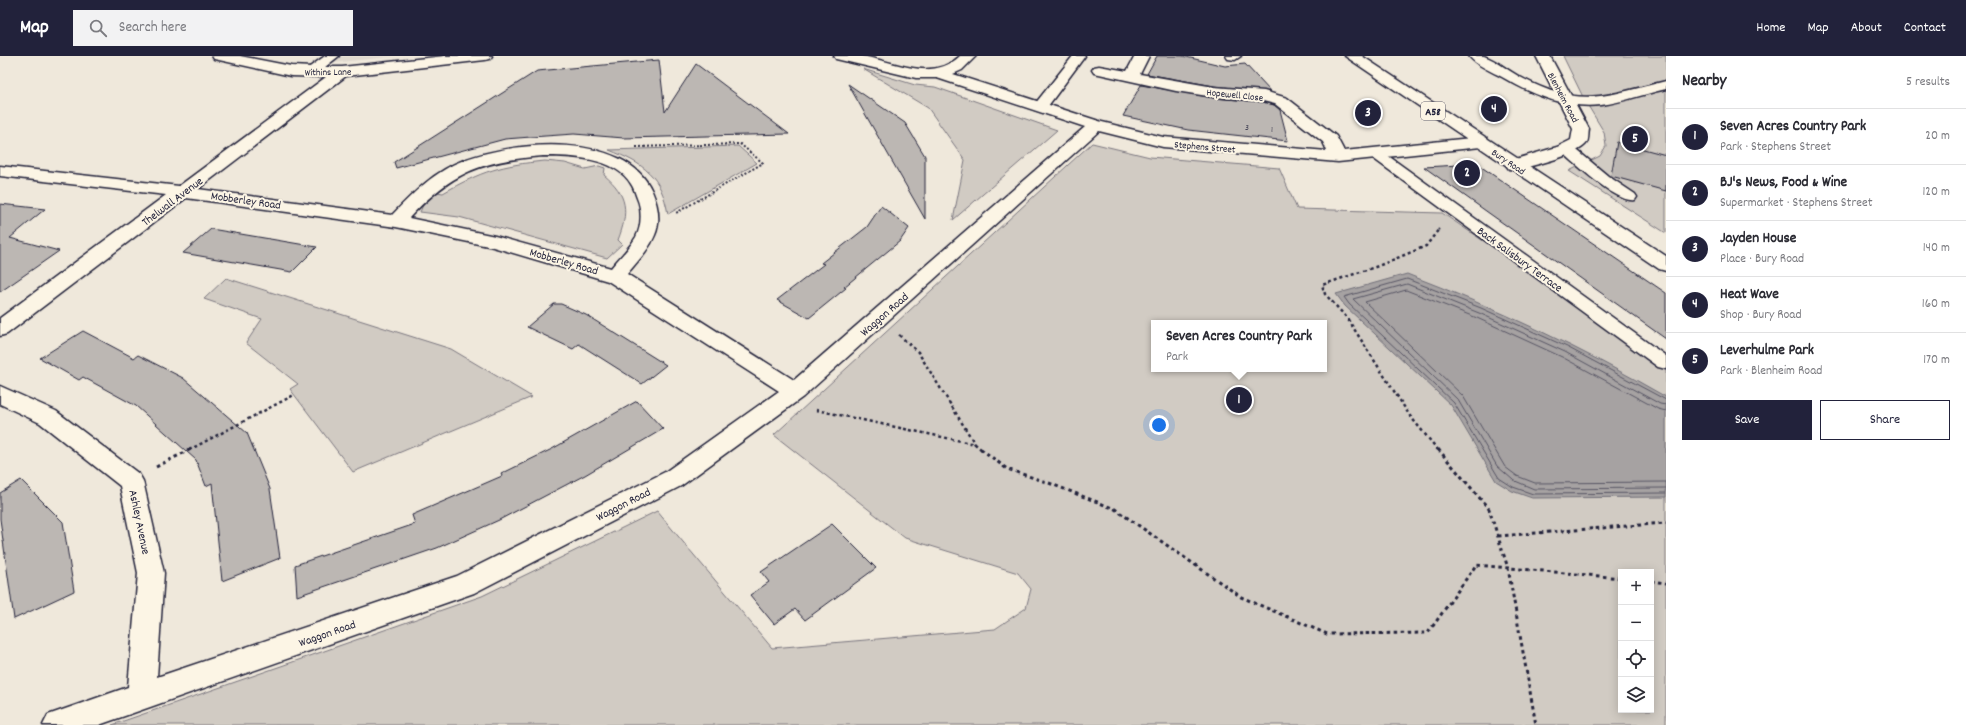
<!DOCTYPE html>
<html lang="en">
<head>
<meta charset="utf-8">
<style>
	body { margin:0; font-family:Dekko,sans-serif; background:#f2f2f3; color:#2b2b33 }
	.controls { position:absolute; right:12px; bottom:12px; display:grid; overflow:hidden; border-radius:0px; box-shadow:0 2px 10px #0003 }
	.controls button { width:36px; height:36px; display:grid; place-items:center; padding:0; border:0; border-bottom:1px solid #e1e1e2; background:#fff; color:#2b2b33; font:20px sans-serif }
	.you { position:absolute; left:1159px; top:369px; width:14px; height:14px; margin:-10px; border:3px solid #fff; border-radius:50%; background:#1a73e8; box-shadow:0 0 0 6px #1a73e833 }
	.badge { display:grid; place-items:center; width:26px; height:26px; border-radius:50%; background:#22223b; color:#fff; font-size:13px; font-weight:700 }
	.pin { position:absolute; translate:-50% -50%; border:2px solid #fff; box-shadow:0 1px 4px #0006 }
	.popup { position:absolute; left:1151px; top:264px; width:176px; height:52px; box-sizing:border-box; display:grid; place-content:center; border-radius:0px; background:#fff; filter:drop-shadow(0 1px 3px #0005); font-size:13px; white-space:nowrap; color:#7c7c81 }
	.popup b { font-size:15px; color:#2b2b33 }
	.popup::after { content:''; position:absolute; left:50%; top:100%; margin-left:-8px; border:8px solid transparent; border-top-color:#fff }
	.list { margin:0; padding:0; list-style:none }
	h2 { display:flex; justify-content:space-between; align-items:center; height:52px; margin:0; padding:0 16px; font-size:17px }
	h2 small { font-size:13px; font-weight:400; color:#7c7c81 }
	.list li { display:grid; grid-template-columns:26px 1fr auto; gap:12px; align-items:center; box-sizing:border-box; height:56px; padding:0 16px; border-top:1px solid #e1e1e2 }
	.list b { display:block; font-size:15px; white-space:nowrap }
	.list p { margin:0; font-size:13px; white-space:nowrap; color:#7c7c81 }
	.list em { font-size:13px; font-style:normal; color:#7c7c81 }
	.actions { display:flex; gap:8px; padding:12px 16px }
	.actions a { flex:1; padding:9px 0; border:1px solid #22223b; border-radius:0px; text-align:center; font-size:14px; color:#22223b }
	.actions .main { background:#22223b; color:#fff }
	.icon { flex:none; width:22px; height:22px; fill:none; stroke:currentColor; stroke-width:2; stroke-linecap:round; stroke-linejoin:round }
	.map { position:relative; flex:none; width:1666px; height:669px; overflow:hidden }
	header { display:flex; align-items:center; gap:24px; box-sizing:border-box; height:56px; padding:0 20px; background:#22223b; color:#fff }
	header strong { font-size:19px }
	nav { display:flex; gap:22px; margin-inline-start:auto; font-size:14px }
	.search { width:280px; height:36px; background:#f2f2f3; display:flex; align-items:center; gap:10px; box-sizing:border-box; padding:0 14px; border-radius:0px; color:#7c7c81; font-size:15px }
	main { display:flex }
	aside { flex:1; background:#fff }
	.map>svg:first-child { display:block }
	.built { fill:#e0d9cf }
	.green { fill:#d1cbc3; stroke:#7a767f; fill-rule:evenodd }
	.water { fill:#a6a2a2; stroke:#716f79 }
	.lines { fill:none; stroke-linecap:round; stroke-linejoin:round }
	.shore { stroke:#575564; stroke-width:1 }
	.building { fill:#bcb7b3; stroke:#22223b }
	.lane-casing { stroke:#22223b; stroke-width:3 }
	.street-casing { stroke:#22223b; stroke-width:3 }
	.highway-casing { stroke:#22223b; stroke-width:3 }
	.path-far2 { stroke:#22223b; stroke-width:2; stroke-dasharray:2 2; stroke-linecap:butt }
	.path-far1 { stroke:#22223b; stroke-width:2.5; stroke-dasharray:3 3; stroke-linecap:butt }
	.path { stroke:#22223b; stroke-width:3; stroke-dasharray:3.5 3.5; stroke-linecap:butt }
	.lane { fill:#fcf5e5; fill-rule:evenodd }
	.street { fill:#fcf5e5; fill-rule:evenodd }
	.highway { fill:#fcf5e5; fill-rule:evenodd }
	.labels { text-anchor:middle; stroke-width:4; stroke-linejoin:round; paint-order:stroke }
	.far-number-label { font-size:9px; fill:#484759 }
	.far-street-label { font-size:10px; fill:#22223b; stroke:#fcf5e5 }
	.shield { fill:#fcf5e5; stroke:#63616e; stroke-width:1 }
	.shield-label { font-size:11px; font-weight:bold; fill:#22223b }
	.street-label { font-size:12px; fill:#22223b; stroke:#fcf5e5 }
</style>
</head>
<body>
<header>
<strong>Map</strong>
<div class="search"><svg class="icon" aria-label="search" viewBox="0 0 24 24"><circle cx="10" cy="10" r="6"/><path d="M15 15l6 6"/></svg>Search here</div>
<nav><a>Home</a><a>Map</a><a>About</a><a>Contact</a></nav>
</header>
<main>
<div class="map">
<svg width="1666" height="669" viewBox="0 0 1666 669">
	<rect width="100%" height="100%" fill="#efe8db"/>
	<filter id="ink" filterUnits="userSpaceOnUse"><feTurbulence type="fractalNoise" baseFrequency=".025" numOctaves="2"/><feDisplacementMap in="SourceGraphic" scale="8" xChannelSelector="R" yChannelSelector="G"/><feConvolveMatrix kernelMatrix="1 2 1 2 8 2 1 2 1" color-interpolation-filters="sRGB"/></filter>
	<g filter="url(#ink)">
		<!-- built -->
		<path class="built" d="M321 0H396L332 7 310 8Z"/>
		<!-- green -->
		<path class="green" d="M1563 0H1666V177L1569 115 1600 100 1606 90 1604 76 1584 43Z
			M863 13 915 29 935 31 1057 74 953 164 965 104 928 52Z
			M1092 87 1150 101 1279 112 1297 153 1442 157 1666 308V669H112L482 540 657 455 772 592 995 573 1026 552 1031 533 1018 517 905 482 774 379ZM1154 267H1324V313H1154ZM1621 516H1651V654H1621Z
			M738 90 757 107 668 158C661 119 644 108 609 94Z
			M545 105 565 107 585 113 599 110 605 112 604 119C628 139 629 156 618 184L622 188 607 202 459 161 420 156 423 149 437 136 443 137C482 115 501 109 545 105Z
			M226 222 451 293 532 341 353 416 290 333 298 328 246 287 262 263 204 243Z"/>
		<!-- water -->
		<path class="water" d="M1407 218C1496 252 1583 293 1666 341V441L1532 442 1512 435 1496 425 1451 349 1345 250 1336 238Z"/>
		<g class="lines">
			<!-- shore -->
			<path class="shore" d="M1666 344 1567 291 1481 252 1407 223 1344 241 1349 248 1454 347 1499 422 1513 431 1533 438 1666 437
				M1666 349 1660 348 1565 296 1479 257 1407 228 1353 243 1458 344 1497 410 1513 424 1534 433 1666 432
				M1666 355 1658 353 1562 301 1477 262 1406 234 1365 246 1463 340 1505 411 1517 420 1535 427 1666 426"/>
		</g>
		<!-- building -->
		<path class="building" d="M1157 0H1182L1225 10 1245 8 1271 36 1214 30 1147 18Z
			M659 4 665 56 696 8 789 78 624 82 574 78 531 81 505 83 396 112 394 106 537 15Z
			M848 28 905 67 925 100V163Z
			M1141 29 1214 42 1263 46 1274 49 1280 54 1288 85 1188 74 1123 60Z
			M1617 86 1666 99V135L1611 120Z
			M1477 108 1666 237V283L1424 111Z
			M0 148 45 153 10 182 59 195 0 236Z
			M881 150 909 172 900 185 844 231 846 232 809 262 777 244 824 208 821 207 867 171Z
			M211 173 270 183 317 191 292 216 183 197Z
			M554 248H561L586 259 666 309 642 328 579 288 573 293 527 271Z
			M83 275 134 302 138 299 183 322 247 377 270 433 280 502 222 525 212 427 206 430 196 404 136 350 83 321 79 324 40 302Z
			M637 345 663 373 585 419 499 464 437 492 297 540 295 509 415 468 412 459 502 420 501 418 552 393Z
			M21 424 63 466 74 535 14 563 0 463V437Z
			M832 468 876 512 805 564 795 553 774 568 750 539 769 526 761 516Z"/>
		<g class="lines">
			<!-- lane casing -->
			<g class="lane-casing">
				<path id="lane" d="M325 0H339L315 19H307L305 16 307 13Z
					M1073 0H1085L1045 54H1035L1034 51 1035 48Z
					M1226 0H1241L1235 4 1228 3Z
					M1469 0C1474 0 1480 0 1484 0 1498 5 1511 17 1524 23 1581 53 1608 39 1666 25V33C1644 38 1623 46 1601 49 1565 53 1533 39 1502 21 1493 16 1475 9 1469 0Z
					M1567 89 1572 90 1608 120 1635 138 1637 141 1635 144C1618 148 1576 108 1562 96L1560 93 1562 90Z
					M1375 93 1380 94 1666 300V313L1658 311 1370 100 1368 97 1370 94Z"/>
			</g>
			<!-- street casing -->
			<g class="street-casing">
				<path id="street" d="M212 0H240L291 10 311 11H342L445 0H492L490 3 485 4 346 20 198 133 392 159C413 137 435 115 464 104 515 85 625 75 652 135 658 149 661 165 655 179 649 194 637 206 627 218L794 324 1085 71 937 22H916L836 3 834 0C843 0 852 0 861 0 895 5 931 27 960 0H976L962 14 953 18 1102 66 1163 81 1327 95 1323 86 1275 48 1263 45 1214 41 1176 35 1099 18 1094 17 1092 14 1094 11 1099 10 1127 15 1135 0H1149L1140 18 1214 31 1264 35 1287 42 1336 80 1344 95 1481 81 1487 82 1489 86 1487 90 1481 91 1338 106 1163 91 1099 75 803 341 681 430 474 537 99 669H43L48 659 128 631 138 517 120 430 40 367 0 348V330L56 355 139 418 143 425 164 517 157 621 457 520 665 416 779 335 608 225 493 191 396 171 186 142 7 278 0 280V262L166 139 0 120V110L179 130 326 21 291 20 219 4 214 3ZM543 100C571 100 615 101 631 128 634 132 635 137 637 142 642 153 642 170 636 181 629 193 619 202 611 212L495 180 409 162C452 116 481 105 543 100Z
					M1536 0H1550L1589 73C1588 78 1589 85 1586 88 1576 100 1531 110 1515 114L1509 113 1506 109 1509 105 1557 91 1571 84 1573 73Z"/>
			</g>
			<!-- highway casing -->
			<g class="highway-casing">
				<path id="highway" d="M1345 0H1362L1666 200V215L1659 213Z"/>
			</g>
			<!-- path-far2 -->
			<path class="path-far2" d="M636 91 740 88 763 107 676 157
				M1438 174 1439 173"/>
			<!-- path-far1 -->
			<path class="path-far1" d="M899 279 918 296 975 388
				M816 354 975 388 982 394
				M189 394 294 339
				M1438 394 1410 360 1347 262 1325 238 1322 229 1378 210 1426 190 1439 173"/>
			<!-- path -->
			<path class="path" d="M981 393 1007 413 1049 427 1115 453 1241 541 1327 578 1428 577 1476 509 1621 522
				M1438 393 1489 453 1508 512 1536 669
				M156 411 191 393
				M1498 480 1666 467
				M1651 525 1666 527"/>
			<!-- lane -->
			<use href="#lane" class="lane"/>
			<!-- street -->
			<use href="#street" class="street"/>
			<!-- highway -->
			<use href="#highway" class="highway"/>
		</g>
	</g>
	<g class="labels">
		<!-- far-number labels -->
		<g class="far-number-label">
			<text x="1247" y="74">3</text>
			<text x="1272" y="76">1</text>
		</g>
		<!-- far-street labels -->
		<g class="far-street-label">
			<text transform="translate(328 15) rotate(-1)" y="4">Withins Lane</text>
			<text transform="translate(1235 38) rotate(6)" y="4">Hopewell Close</text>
			<text transform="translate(1564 41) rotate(62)" y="4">Blenheim Road</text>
			<text transform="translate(1205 90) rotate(5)" y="4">Stephens Street</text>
			<text transform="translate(1509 105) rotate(34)" y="4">Bury Road</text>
		</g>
		<!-- shield labels -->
		<rect class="shield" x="1421" y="46" width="24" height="18" rx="3"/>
		<g class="shield-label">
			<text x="1433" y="59">A58</text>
		</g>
		<!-- street labels -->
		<g class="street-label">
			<text transform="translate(246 144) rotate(8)" y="4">Mobberley Road</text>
			<text transform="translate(172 145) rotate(-37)" y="4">Thelwall Avenue</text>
			<text transform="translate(1520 203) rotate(36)" y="4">Back Salisbury Terrace</text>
			<text transform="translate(564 205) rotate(16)" y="4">Mobberley Road</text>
			<text transform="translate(884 258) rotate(-41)" y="4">Waggon Road</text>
			<text transform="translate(623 448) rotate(-27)" y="4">Waggon Road</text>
			<text transform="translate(140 466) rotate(78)" y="4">Ashley Avenue</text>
			<text transform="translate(327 577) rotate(-19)" y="4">Waggon Road</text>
		</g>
	</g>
</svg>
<div class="controls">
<button>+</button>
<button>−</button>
<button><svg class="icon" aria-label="locate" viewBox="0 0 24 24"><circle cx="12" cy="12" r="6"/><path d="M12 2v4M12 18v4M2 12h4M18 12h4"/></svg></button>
<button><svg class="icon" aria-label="layers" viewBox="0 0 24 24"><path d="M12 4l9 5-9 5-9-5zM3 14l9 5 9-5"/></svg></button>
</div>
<div class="you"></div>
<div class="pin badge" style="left:1239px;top:344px">1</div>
<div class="popup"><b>Seven Acres Country Park</b>Park</div>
<div class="pin badge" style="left:1467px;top:117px">2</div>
<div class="pin badge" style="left:1368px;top:57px">3</div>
<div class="pin badge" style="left:1494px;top:53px">4</div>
<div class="pin badge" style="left:1635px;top:83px">5</div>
</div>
<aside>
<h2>Nearby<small>5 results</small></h2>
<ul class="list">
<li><span class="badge">1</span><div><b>Seven Acres Country Park</b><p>Park · Stephens Street</p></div><em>20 m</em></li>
<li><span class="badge">2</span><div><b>BJ's News, Food &amp; Wine</b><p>Supermarket · Stephens Street</p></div><em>120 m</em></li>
<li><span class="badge">3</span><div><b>Jayden House</b><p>Place · Bury Road</p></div><em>140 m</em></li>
<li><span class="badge">4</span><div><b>Heat Wave</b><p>Shop · Bury Road</p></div><em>160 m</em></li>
<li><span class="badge">5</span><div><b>Leverhulme Park</b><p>Park · Blenheim Road</p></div><em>170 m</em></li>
</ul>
<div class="actions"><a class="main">Save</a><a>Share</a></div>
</aside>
</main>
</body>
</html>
